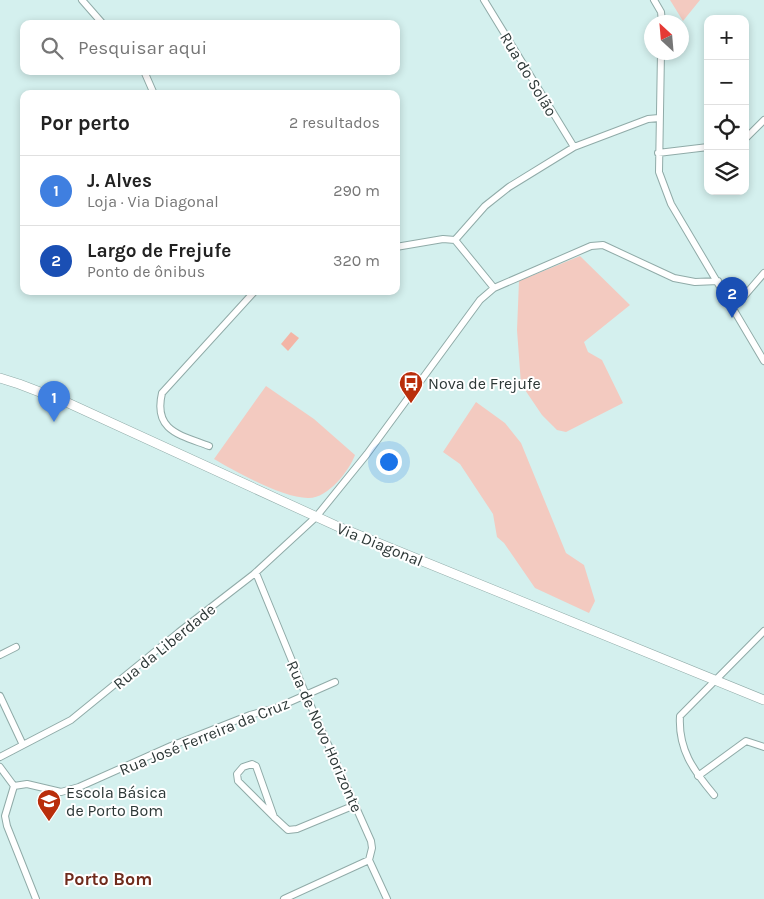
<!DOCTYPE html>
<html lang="pt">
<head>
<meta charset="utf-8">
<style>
	body { margin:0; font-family:Karla,sans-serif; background:#f6f6f6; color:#222 }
	.controls { position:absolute; right:15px; top:15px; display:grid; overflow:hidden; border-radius:10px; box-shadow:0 2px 8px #0003 }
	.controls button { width:45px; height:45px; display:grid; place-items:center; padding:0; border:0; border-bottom:1px solid #e0e0e0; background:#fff; color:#222; font:25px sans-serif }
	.compass { position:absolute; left:644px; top:15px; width:45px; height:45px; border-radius:50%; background:#fff; box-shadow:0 2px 8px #0003; rotate:334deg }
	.you { position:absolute; left:388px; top:461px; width:18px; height:18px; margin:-12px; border:4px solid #fff; border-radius:50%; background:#1a73e8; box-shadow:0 0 0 8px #1a73e833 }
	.badge { display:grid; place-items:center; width:32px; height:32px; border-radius:50%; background:#b92e0b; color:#fff; font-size:16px; font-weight:700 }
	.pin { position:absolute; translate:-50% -41px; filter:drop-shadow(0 1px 2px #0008) }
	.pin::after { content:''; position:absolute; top:26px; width:18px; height:15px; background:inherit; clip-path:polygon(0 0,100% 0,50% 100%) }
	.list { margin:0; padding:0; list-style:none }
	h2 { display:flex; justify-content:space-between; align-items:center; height:65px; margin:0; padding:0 20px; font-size:21px }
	h2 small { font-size:16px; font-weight:400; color:#767676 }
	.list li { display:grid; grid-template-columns:32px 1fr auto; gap:15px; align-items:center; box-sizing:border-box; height:70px; padding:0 20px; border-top:1px solid #e0e0e0 }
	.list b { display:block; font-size:19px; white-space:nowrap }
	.list p { margin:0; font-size:16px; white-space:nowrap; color:#767676 }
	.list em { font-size:16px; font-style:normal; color:#767676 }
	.icon { flex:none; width:28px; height:28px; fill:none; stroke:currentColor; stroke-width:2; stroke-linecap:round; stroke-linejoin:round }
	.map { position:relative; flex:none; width:764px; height:899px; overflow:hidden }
	.search { position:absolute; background:#fff; box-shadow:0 2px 8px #0003; left:20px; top:20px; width:380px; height:55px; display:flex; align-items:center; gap:12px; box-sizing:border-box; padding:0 18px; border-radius:10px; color:#767676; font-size:19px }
	.panel { position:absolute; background:#fff; box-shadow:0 2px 8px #0003; left:20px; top:90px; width:380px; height:205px; border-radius:10px }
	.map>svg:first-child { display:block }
	.green { fill:#f3cac0 }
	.water { fill:#f3b5a6 }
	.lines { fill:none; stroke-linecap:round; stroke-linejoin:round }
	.street-casing { stroke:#90aba8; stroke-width:8 }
	.secondary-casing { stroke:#90aba8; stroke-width:10 }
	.street { stroke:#fff; stroke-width:6 }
	.secondary { stroke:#fff; stroke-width:9 }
	.labels { text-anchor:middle; stroke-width:4; stroke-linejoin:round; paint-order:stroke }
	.street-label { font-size:16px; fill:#2d3837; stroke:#fff }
	.poi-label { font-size:16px; fill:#2d3837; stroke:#fff; text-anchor:start }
	.neighbourhood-label { font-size:18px; font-weight:bold; fill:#6f2b1c; stroke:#fff }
</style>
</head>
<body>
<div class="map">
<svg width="764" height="899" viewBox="0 0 764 899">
	<rect width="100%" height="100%" fill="#d4f0ee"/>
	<!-- green -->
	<path class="green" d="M670 0H700L683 21Z
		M580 256 630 305 584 342 588 352 602 360 623 403 566 432 557 430 542 415 521 384 517 330 519 281Z
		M266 386 314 419 355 455C349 471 328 498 309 498 285 499 236 472 214 459Z
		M476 402 505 423 521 443 566 553 584 565 595 601 589 613 535 588 504 543 497 537 493 514 460 464 443 452Z"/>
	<!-- water -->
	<path class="water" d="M291 332 299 338 288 351 281 344Z"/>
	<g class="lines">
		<!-- street casing -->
		<g class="street-casing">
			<path id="street" d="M82 0 103 24
				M484 0 574 147
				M654 0 661 12 662 22
				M661 52 659 172 671 204 764 361
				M144 71 154 94
				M745 139 764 120
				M658 153 708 147
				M455 240 485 206 509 187 574 147 648 119 659 118
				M455 240 494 288
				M396 247 443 239 455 240
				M732 307 740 301 764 273
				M209 446C180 435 153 431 162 393L255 291
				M256 573 306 695 371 841 372 848 369 860 387 899
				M0 655 16 647
				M0 696 23 745
				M0 757 71 720 179 632 254 574 316 517 367 454 480 300 494 288 591 246 603 245 674 278 695 282 718 281
				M0 767 14 786
				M698 776 746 741 764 747
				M14 786 27 784 61 792 79 787 171 746 250 715 276 708 335 682
				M14 786 5 816 7 826 36 899
				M714 795C693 770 678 749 680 716L764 631
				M274 817 238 781 237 774 243 767 252 764 256 766 274 817 288 830 297 829 355 805
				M284 899 369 860"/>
		</g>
		<!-- secondary casing -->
		<g class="secondary-casing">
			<path id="secondary" d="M0 378 19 384 66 402 341 528 764 700"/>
		</g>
		<!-- street -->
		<use href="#street" class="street"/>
		<!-- secondary -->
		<use href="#secondary" class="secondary"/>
	</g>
	<!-- icons -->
	<defs>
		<g id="bus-pin" transform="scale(1.25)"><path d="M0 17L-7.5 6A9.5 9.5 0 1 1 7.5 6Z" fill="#b92e0b" stroke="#fff"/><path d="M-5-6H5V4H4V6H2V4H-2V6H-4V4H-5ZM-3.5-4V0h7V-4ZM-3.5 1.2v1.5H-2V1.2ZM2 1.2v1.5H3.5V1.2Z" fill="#fff"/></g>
		<g id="school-pin" transform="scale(1.25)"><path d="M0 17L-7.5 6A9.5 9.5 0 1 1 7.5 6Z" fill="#b92e0b" stroke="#fff"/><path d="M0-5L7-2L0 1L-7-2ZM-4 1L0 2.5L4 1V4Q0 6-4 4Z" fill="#fff"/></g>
	</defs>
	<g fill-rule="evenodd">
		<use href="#bus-pin" x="411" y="383"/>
		<use href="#school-pin" x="49" y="801"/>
	</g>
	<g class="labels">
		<!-- street labels -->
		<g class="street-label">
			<text transform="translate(529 74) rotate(59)" y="6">Rua do Solão</text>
			<text transform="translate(380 544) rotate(22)" y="6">Via Diagonal</text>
			<text transform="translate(164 646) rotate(-39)" y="6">Rua da Liberdade</text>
			<text transform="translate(204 736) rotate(-22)" y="6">Rua José Ferreira da Cruz</text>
			<text transform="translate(325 736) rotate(66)" y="6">Rua de Novo Horizonte</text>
		</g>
		<!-- poi labels -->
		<g class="poi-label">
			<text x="428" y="389">Nova de Frejufe</text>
			<text x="66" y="798">Escola Básica<tspan x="66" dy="18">de Porto Bom</tspan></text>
		</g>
		<!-- neighbourhood labels -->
		<g class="neighbourhood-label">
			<text x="108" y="885">Porto Bom</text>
		</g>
	</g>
</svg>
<div class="controls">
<button>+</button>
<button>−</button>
<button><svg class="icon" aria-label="locate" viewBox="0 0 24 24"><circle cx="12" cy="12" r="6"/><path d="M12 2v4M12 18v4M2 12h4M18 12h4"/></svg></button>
<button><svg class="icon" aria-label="layers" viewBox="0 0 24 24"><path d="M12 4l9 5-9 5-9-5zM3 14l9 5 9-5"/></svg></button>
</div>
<svg class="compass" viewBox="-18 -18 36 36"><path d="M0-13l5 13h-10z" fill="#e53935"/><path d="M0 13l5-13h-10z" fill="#767676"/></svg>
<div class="you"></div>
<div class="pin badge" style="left:54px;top:422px;background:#3f7fe0">1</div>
<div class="pin badge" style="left:732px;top:318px;background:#1a4fb4">2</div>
<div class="search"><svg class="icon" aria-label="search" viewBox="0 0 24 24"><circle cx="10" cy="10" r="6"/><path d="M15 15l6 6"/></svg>Pesquisar aqui</div>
<section class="panel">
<h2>Por perto<small>2 resultados</small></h2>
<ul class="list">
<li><span class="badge" style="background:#3f7fe0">1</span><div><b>J. Alves</b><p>Loja · Via Diagonal</p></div><em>290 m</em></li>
<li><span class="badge" style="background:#1a4fb4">2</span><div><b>Largo de Frejufe</b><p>Ponto de ônibus</p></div><em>320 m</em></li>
</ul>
</section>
</div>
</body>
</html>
